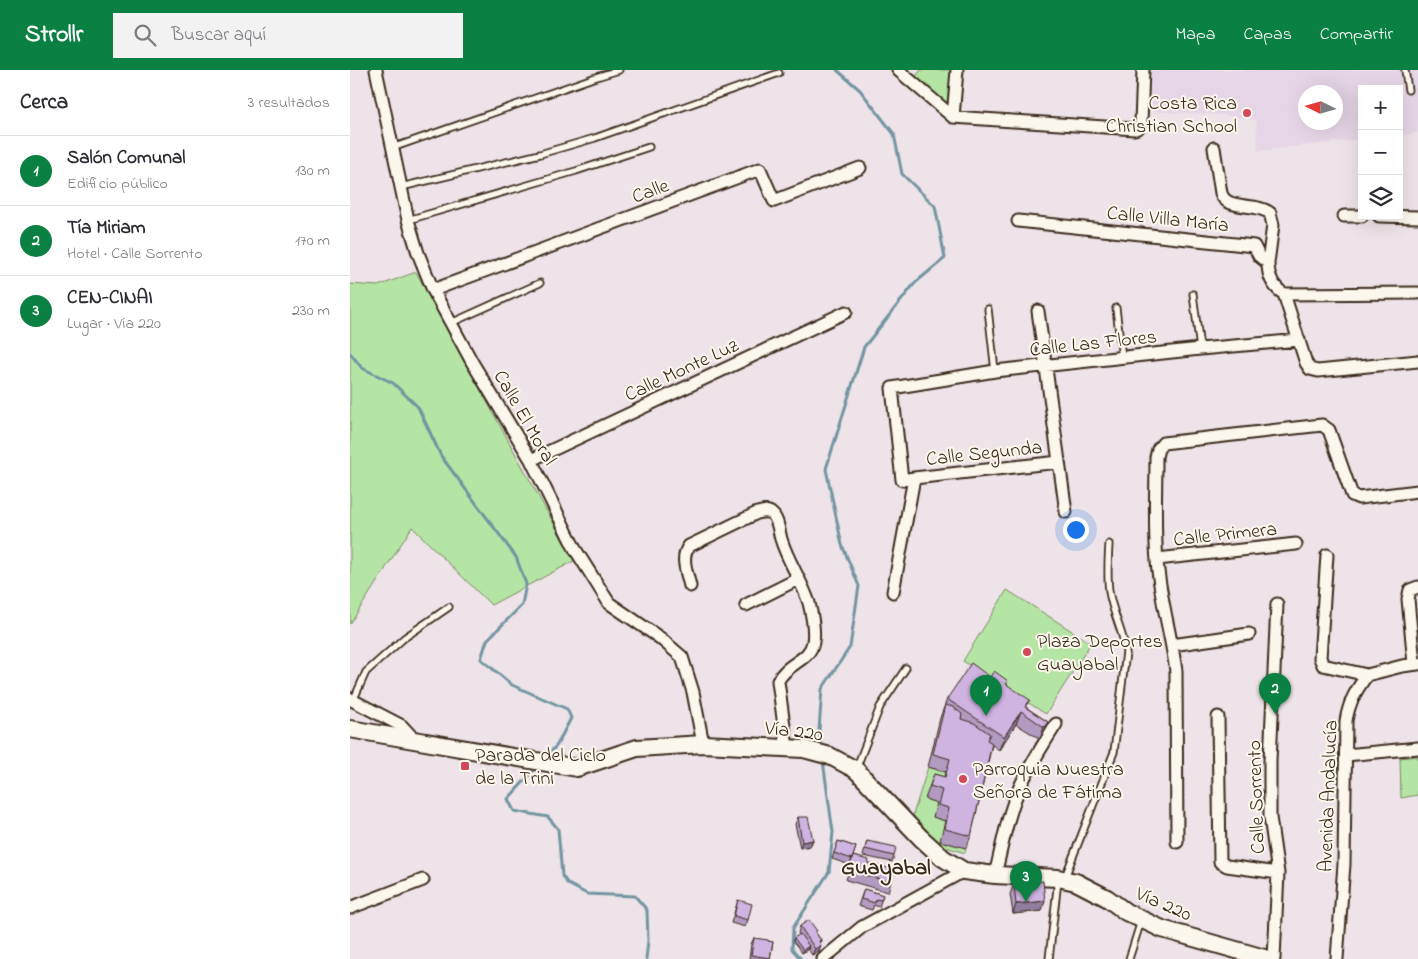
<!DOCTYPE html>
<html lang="es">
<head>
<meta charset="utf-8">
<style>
	body { margin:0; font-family:"Indie Flower",sans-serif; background:#f2f2f3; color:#2b2b33 }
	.controls { position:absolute; right:15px; top:15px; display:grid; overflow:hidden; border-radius:0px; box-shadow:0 5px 20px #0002 }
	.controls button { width:45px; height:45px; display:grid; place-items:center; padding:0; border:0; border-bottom:1px solid #e1e1e2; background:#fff; color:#2b2b33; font:25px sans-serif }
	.compass { position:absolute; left:948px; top:15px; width:45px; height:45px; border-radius:50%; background:#fff; box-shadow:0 5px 20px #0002; rotate:275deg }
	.you { position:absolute; left:725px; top:459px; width:18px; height:18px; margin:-12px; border:4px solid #fff; border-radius:50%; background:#1a73e8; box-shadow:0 0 0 8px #1a73e833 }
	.badge { display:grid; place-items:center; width:32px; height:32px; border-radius:50%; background:#0b8043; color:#fff; font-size:16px; font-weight:700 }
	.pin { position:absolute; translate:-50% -41px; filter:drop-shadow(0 1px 2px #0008) }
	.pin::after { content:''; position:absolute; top:26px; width:18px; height:15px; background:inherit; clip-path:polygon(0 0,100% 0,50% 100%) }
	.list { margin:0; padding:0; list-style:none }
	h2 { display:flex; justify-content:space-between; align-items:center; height:65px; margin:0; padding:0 20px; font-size:21px }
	h2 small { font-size:16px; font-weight:400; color:#7c7c81 }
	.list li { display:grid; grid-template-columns:32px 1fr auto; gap:15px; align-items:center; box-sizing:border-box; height:70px; padding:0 20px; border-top:1px solid #e1e1e2 }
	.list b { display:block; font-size:19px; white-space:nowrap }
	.list p { margin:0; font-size:16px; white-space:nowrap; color:#7c7c81 }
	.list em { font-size:16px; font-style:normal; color:#7c7c81 }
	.icon { flex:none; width:28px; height:28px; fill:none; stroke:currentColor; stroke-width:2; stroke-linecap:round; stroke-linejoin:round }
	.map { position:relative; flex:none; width:1068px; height:889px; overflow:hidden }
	header { display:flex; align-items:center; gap:30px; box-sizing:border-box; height:70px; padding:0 25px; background:#0b8043; color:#fff }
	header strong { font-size:24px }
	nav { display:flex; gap:28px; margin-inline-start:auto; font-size:18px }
	.search { width:350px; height:45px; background:#f2f2f3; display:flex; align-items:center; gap:12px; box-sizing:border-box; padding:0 18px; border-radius:0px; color:#7c7c81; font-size:19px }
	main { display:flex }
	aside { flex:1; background:#fff }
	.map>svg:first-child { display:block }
	.built { fill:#e5d5e6; fill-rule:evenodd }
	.green { fill:#b5e5a4; stroke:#788861 }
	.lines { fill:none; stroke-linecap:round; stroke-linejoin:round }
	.stream { stroke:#7295a1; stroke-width:3 }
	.service-casing { stroke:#3b2a1e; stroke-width:9 }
	.minor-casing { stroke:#3b2a1e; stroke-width:15 }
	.secondary-casing { stroke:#3b2a1e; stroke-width:20 }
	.service { stroke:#fbf7ec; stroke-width:5.5 }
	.minor { stroke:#fbf7ec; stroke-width:11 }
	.secondary { stroke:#fbf7ec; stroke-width:16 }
	.wall { fill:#b29ac1; stroke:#3b2a1e }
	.shaded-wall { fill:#917d9d; stroke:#3b2a1e }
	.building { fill:#cfb3e0; stroke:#3b2a1e }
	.poi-dot { fill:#d1495b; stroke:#fbf7ec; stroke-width:2 }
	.labels { text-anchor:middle; stroke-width:4; stroke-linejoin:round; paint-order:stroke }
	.poi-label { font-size:20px; fill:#3b2a1e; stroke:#fbf7ec; text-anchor:start }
	.street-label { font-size:20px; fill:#3b2a1e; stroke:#fbf7ec }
	.quarter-label { font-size:22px; font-weight:bold; fill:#3b2a1e; stroke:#fbf7ec }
</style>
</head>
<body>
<header>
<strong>Strollr</strong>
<div class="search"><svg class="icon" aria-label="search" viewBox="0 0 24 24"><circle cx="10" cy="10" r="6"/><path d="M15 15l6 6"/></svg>Buscar aquí</div>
<nav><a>Mapa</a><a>Capas</a><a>Compartir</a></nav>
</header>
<main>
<aside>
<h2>Cerca<small>3 resultados</small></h2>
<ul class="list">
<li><span class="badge">1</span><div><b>Salón Comunal</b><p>Edificio público</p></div><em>130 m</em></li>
<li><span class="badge">2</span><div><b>Tía Miriam</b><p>Hotel · Calle Sorrento</p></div><em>170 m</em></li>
<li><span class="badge">3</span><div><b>CEN-CINAI</b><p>Lugar · Vía 220</p></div><em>230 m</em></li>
</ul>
</aside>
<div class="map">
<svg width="1068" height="889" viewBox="0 0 1068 889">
	<rect width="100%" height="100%" fill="#eee3e8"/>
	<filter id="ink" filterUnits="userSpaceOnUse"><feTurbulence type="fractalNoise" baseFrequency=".02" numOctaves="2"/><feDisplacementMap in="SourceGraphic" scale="10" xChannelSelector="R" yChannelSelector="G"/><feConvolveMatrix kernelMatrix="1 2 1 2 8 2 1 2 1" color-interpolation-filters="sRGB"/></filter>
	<g filter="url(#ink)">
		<!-- built -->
		<path class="built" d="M801 0H1068V63L1049 65V19H1012V69L908 81 906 50 875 45 800 41ZM956 22H986V52H956Z"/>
		<!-- green -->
		<path class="green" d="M571 0H602L599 37 564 8Z
			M66 202 224 491 141 535 62 457 0 554V214L28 216Z
			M657 520 741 573 696 644 613 591Z
			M1068 686V725L1051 728 1050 688Z
			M578 697 596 702 591 720 575 729 587 733 583 747 595 751 591 771 616 778 615 783 583 773 563 745Z"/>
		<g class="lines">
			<!-- stream -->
			<path class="stream" d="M0 283 12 298 43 313 68 337 91 386 166 487 176 514 172 535 137 570 131 589 162 615 217 639 221 648 207 675 196 687
				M471 677 469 660 472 619 500 577 509 516 492 475 476 399 514 277 565 213 595 188 585 136 552 104 544 64 510 20 487 0
				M187 697 158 729 164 741 198 747 208 759 212 806 218 814 237 824 285 826 297 840 298 871 296 889
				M451 889 442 879 443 858 479 802 483 762 473 691"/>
			<!-- service casing -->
			<g class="service-casing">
				<path id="service" d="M1055 0 1058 20
					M42 78 243 8 269 0
					M51 117 190 84 245 68 429 3
					M58 150 226 101 299 77
					M843 224 850 279
					M766 238 772 288
					M638 239 645 301
					M101 253 190 213
					M3 631 16 602 54 568 99 537
					M506 699 530 637 556 598
					M715 807 764 682 776 582C773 561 762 542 759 521 757 506 758 490 759 474
					M699 889 708 810
					M779 889 791 851"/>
			</g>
			<!-- minor casing -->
			<g class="minor-casing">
				<path id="minor" d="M26 0 58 150 68 183 83 220 122 292 181 390 225 479 259 533 310 568 332 587 343 622 353 674
					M548 0 603 47 785 59 788 58 791 53 793 0
					M603 47 607 0
					M864 78 871 123C876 141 906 132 920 143L923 155 918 193
					M994 146H1012
					M1029 146 1068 147
					M668 151 904 176 909 186 918 193C918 206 923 217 934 224
					M83 220 410 99 424 131 510 98
					M1068 223 934 224 956 293 960 299 968 301 1068 291
					M688 241 716 442
					M181 390 496 242
					M564 408 709 392
					M977 485 970 588 973 595 1017 605C1006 620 999 632 996 651L994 794 987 889
					M807 489 946 474
					M340 516C337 503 330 487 339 476L407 443C412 442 417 440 422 444 428 449 429 462 431 469 438 492 452 511 459 533 462 545 465 560 463 572 460 591 436 593 428 611L437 678
					M543 522 564 408 552 410 542 318 645 301 850 279 949 270
					M396 535 448 509
					M822 575 899 564
					M1064 594 1058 529 1060 520 1068 517
					M1017 605 1052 596 1068 594
					M0 629 52 656 64 669
					M868 647 870 792 877 796 928 803
					M996 685 1068 678
					M827 772 826 601C821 564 810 528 807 491 804 457 806 421 806 387L808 379 813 373 972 355 979 360 1002 425 1009 428 1068 421
					M645 805C652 777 657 746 669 719 679 696 693 675 706 654
					M0 838 73 810
					M473 889 512 857 614 801
					M924 889 928 803 920 747V691L927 534"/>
			</g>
			<!-- secondary casing -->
			<g class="secondary-casing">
				<path id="secondary" d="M0 659 227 698 287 678 353 674 454 679 480 686 506 700 571 768 593 788 614 801 645 805 708 808 726 812 757 828 776 842 812 859 918 889"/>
			</g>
			<!-- service -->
			<use href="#service" class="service"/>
			<!-- minor -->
			<use href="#minor" class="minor"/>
			<!-- secondary -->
			<use href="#secondary" class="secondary"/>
		</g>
		<!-- wall -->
		<path class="wall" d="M640 607 657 614 677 638 698 652 693 664 690 669 666 654 649 680 642 675 621 766 616 778 590 771 595 751 583 747 587 733 575 729 584 704 594 707 596 702 578 697 590 648 597 629Z
			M448 747 463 770 460 776 450 778 445 754Z
			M488 771 506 777 500 795 482 789Z
			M517 771 544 786 542 792 513 786Z
			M503 786 518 793 541 812 538 822 496 810Z
			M676 808 683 812 692 841 663 844 660 824 664 814 674 813Z
			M514 819 533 825 529 837 524 835 522 840 508 836Z
			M388 830 398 850 395 857 381 853Z
			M450 856 466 863 471 870 469 881 462 885 458 879 452 883 443 871 444 868 449 865 448 863Z
			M404 868 423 872 420 889H399L401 874Z"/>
		<!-- shaded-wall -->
		<path class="shaded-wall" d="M671 641 666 654 649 680 654 667Z
			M698 652 693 664 690 669 694 657Z
			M463 770 460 776 450 778 452 772Z
			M695 831 692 841 663 844 666 834Z
			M471 870 469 876 471 875 469 881 462 885 469 871Z
			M459 876 458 879 452 883 453 880Z"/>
		<!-- building -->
		<path class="building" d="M621 593 640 607 644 601 658 611 656 614 680 630 675 637 698 652 694 657 671 641 654 667 597 629Z
			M595 635 603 637 612 644 611 649 624 653 640 664 637 670 642 673 621 766 595 759 599 738 588 735 592 720 580 716 584 704 595 707 600 689 583 684Z
			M448 747H458L463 770 452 772Z
			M488 771 506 777 502 789 484 783Z
			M517 771 546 777 544 786 515 779Z
			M503 786 519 790 518 793 545 800 541 812 499 801Z
			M676 808H683V812L693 811 695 831 666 834 664 814 676 813Z
			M514 819 533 825 531 830 526 829 525 833 511 829Z
			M388 830 402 834 398 850 384 846Z
			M459 850 467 861 465 862 471 870 469 871 471 875 465 879 450 856Z
			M450 864 459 876 453 880 444 868Z
			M404 868 418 870V871L423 872 420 888 401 885Z"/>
	</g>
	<!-- markers -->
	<g class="poi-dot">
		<circle cx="897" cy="43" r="5"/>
		<circle cx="677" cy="582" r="5"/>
		<rect x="110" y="691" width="10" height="10" rx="2.5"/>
		<circle cx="613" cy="709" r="5"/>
	</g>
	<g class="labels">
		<!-- poi labels -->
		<g class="poi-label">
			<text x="887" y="39" text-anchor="end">Costa Rica<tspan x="887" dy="23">Christian School</tspan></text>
			<text x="687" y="577">Plaza Deportes<tspan x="687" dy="23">Guayabal</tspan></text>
			<text x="125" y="691">Parada del Ciclo<tspan x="125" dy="23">de la Trini</tspan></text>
			<text x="623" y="705">Parroquia Nuestra<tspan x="623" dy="23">Señora de Fátima</tspan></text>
		</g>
		<!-- street labels -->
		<g class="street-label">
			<text transform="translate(300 120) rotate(-20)" y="7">Calle</text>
			<text transform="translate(818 148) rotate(6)" y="7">Calle Villa María</text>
			<text transform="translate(743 272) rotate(-6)" y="7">Calle Las Flores</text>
			<text transform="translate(331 299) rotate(-25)" y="7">Calle Monte Luz</text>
			<text transform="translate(176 347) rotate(60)" y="7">Calle El Moral</text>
			<text transform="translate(634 382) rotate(-6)" y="7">Calle Segunda</text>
			<text transform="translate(875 463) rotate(-6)" y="7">Calle Primera</text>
			<text transform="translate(444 660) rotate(7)" y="7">Vía 220</text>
			<text transform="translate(977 726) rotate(-88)" y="7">Avenida Andalucía</text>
			<text transform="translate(905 727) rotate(-92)" y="7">Calle Sorrento</text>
			<text transform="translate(814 833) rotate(23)" y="7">Vía 220</text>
		</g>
		<!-- quarter labels -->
		<g class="quarter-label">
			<text x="536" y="804">Guayabal</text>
		</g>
	</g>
</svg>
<div class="controls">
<button>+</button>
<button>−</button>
<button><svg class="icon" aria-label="layers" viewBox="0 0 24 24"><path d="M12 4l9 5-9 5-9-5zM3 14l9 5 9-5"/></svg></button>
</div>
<svg class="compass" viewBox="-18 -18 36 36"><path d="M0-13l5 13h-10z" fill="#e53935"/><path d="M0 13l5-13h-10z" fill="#7c7c81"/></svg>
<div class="you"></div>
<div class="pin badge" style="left:636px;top:646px">1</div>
<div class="pin badge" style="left:925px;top:644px">2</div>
<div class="pin badge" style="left:676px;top:832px">3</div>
</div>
</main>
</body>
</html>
